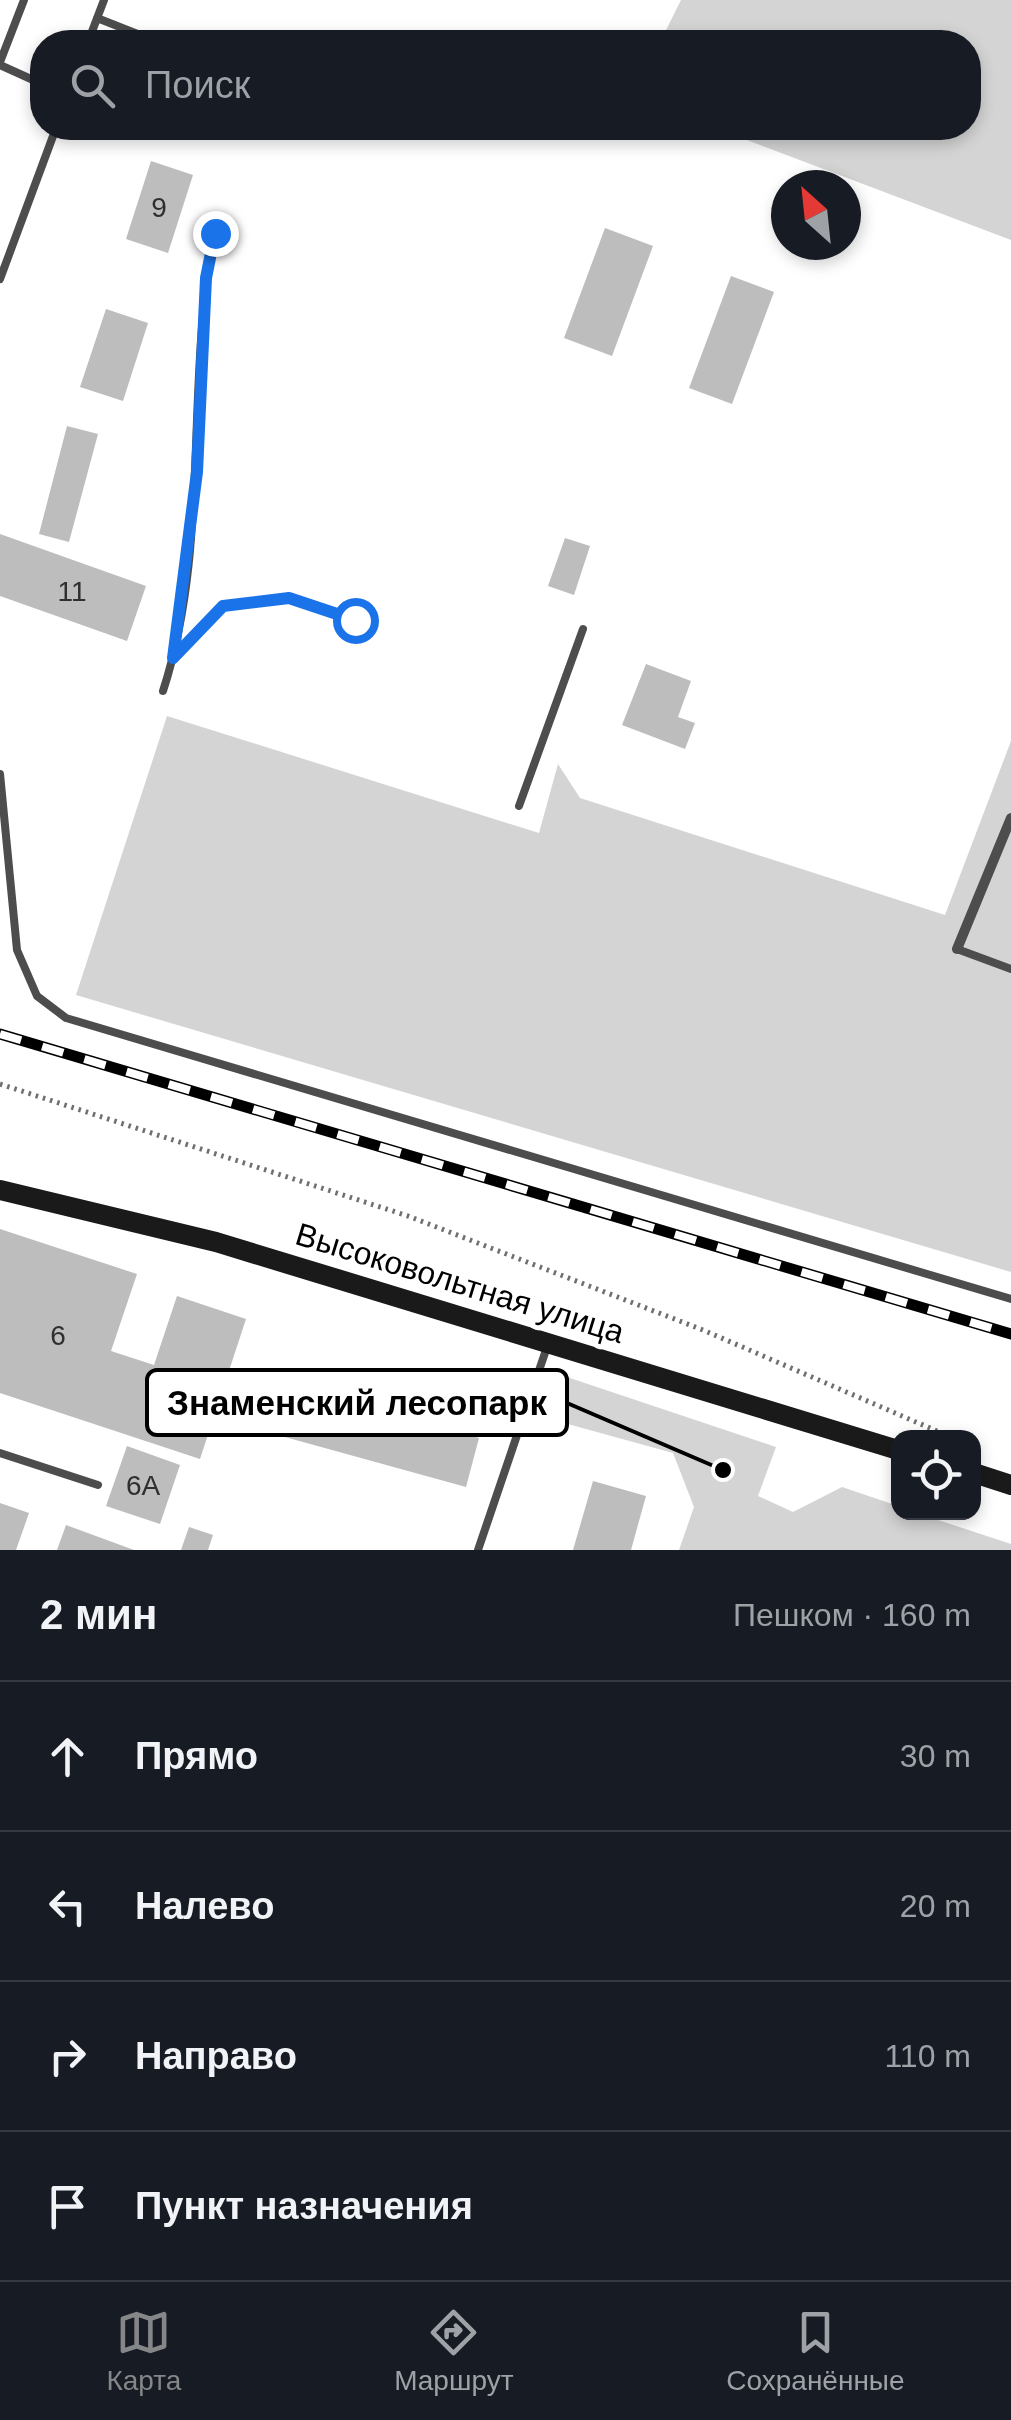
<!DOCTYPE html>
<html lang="ru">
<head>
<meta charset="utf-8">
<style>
	body { margin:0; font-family:Arial,sans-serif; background:#242831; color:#f1f3f6 }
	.controls { position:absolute; right:30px; bottom:30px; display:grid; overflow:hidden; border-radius:20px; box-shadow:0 5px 15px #0003 }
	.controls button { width:90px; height:90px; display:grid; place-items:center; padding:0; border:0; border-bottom:2px solid #363941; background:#171b24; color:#f1f3f6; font:50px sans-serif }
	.compass { position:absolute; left:771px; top:170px; width:90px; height:90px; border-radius:50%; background:#171b24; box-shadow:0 5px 15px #0003; rotate:333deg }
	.stop { position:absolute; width:30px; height:30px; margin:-22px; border:8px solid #1a73e8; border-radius:50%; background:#fff }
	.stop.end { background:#1a73e8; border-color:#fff; box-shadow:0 2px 10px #0008 }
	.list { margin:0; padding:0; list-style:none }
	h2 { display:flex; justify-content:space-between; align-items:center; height:130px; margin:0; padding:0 40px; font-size:42px }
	h2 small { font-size:32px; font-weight:400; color:#9ea1a6 }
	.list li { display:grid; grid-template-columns:65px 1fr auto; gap:30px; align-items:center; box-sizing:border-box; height:150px; padding:0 40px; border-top:2px solid #363941 }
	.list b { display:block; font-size:38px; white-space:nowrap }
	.list em { font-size:32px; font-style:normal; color:#9ea1a6 }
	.icon { flex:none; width:55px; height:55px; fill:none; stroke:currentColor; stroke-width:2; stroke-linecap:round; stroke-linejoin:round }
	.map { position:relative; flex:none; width:1011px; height:1550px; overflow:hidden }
	.search { position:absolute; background:#171b24; box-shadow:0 5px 15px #0003; left:30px; right:30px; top:30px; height:110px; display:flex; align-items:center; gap:25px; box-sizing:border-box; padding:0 35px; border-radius:40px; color:#9ea1a6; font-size:38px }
	.sheet { height:730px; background:#171b24 }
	nav { display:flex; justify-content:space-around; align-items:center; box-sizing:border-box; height:140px; border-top:2px solid #363941; background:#171b24; font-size:28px; color:#9ea1a6 }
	nav a { display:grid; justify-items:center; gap:5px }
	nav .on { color:#858687 }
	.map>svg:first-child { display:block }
	.green { fill:#d4d4d4 }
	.building { fill:#bdbdbd }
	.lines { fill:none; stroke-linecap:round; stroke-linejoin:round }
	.path { stroke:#6f6f6f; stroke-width:5; stroke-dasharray:2.5 5; stroke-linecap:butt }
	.service { stroke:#4d4d4d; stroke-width:8 }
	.minor { stroke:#4d4d4d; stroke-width:10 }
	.secondary { stroke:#1a1a1a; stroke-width:20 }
	.rail-casing { stroke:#000; stroke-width:11 }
	.rail { stroke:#fff; stroke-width:8; stroke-dasharray:22; stroke-linecap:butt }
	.route { stroke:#1a73e8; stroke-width:12 }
	.labels { text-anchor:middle; stroke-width:10; stroke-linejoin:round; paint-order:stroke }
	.number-label { font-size:28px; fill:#2f2f2f }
	.street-label { font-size:32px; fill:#000; stroke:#fff }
	.leader { fill:none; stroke:#000; stroke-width:4 }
	.callout-dot { fill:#000; stroke:#fff; stroke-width:4 }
	.callout { fill:#fff; stroke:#000; stroke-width:4 }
	.callout-label { font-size:35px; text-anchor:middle; font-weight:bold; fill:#000 }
</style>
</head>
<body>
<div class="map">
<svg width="1011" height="1550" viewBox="0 0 1011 1550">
	<rect width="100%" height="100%" fill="#fff"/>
	<!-- green -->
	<path class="green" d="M681 0H1011V240L715 128H968V42H660Z
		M167 716 539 833 558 764 580 798 945 915 1011 741V1272L76 995Z
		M555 1373 776 1447 758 1496 793 1512 842 1487 898 1506V1512L917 1513 1011 1544V1550H679L694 1507 673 1453 546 1418Z"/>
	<!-- building -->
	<path class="building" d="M151 161 193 175 168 253 126 239Z
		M605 228 653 246 612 356 564 338Z
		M731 276 774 292 732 404 689 388Z
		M106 309 148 323 123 401 80 387Z
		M67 426 98 434 69 542 39 534Z
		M0 534 146 586 127 641 0 596Z
		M565 538 590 546 574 595 548 586Z
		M646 664 691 681 678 717 695 723 685 749 622 725Z
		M0 1229 137 1274 111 1351 154 1365 177 1296 246 1319 200 1459 0 1393Z
		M287 1384 479 1438 466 1487 274 1434Z
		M127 1446 180 1465 160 1524 106 1506Z
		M593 1481 646 1496 631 1550H573Z
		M0 1503 29 1513 16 1550H0Z
		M66 1525 134 1550H57Z
		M189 1527 213 1535 208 1550H181Z"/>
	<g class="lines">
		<!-- path -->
		<path class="path" d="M0 1084 408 1216 703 1330 953 1438"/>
		<!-- service -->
		<path class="service" d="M97 18 158 42
			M88 42 104 0
			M0 62 24 0
			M0 65 42 84
			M0 279 56 128
			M173 659 223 605 289 598 355 620
			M163 691C211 544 184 382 215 233
			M0 774 17 950 37 996 66 1018 1011 1299
			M519 806 583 629
			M957 949 1011 969
			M0 1453 98 1485
			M478 1550 548 1344"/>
		<!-- minor -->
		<path class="minor" d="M957 949 1011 818"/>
		<!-- secondary -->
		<path class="secondary" d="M0 1190 216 1242 898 1450
			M974 1473 1011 1485"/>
		<!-- rail casing -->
		<g class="rail-casing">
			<path id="rail" d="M0 1034 1011 1334"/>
		</g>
		<!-- rail -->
		<use href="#rail" class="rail"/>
	</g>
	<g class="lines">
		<!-- route -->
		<path class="route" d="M215 233 206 278 197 472 173 658 223 606 289 598 355 620"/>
	</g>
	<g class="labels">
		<!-- number labels -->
		<g class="number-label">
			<text x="159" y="217">9</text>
			<text x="72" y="601">11</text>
			<text x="58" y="1345">6</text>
			<text x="143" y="1495">6А</text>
		</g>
		<!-- street labels -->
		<g class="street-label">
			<text transform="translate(460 1283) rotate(17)" y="11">Высоковольтная улица</text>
		</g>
	</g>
	<!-- callouts -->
	<path class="leader" d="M723 1470L567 1403"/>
	<circle class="callout-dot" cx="723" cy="1470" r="10"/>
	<rect class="callout" x="147" y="1370" width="420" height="65" rx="10"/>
	<g class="callout-label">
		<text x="357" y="1415">Знаменский лесопарк</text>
	</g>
</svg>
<div class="controls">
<button><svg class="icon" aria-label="locate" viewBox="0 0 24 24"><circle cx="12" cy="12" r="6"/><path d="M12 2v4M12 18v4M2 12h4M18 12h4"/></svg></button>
</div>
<svg class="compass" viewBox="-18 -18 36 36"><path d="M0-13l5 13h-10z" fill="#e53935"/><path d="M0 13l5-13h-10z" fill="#9ea1a6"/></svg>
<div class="stop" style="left:355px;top:620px"></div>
<div class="stop end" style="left:215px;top:233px"></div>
<div class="search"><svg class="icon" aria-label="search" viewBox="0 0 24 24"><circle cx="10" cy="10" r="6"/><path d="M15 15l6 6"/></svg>Поиск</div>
</div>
<section class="sheet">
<h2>2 мин<small>Пешком · 160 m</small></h2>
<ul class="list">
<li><svg class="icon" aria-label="ahead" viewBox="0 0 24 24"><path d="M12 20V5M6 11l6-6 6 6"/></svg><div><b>Прямо</b></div><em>30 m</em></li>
<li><svg class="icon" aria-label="left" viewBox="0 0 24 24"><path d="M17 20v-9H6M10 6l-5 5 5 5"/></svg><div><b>Налево</b></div><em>20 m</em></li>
<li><svg class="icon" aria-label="right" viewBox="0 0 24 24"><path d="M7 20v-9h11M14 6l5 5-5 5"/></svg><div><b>Направо</b></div><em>110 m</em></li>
<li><svg class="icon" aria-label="arrive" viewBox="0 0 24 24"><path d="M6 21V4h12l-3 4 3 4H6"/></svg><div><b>Пункт назначения</b></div></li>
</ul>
</section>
<nav>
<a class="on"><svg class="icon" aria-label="map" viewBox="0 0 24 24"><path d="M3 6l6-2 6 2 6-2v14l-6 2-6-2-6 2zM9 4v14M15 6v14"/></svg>Карта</a>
<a><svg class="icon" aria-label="directions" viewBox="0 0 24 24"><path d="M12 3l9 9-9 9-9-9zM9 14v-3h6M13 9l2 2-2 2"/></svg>Маршрут</a>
<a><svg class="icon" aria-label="saved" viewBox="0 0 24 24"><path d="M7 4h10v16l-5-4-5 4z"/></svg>Сохранённые</a>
</nav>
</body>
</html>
